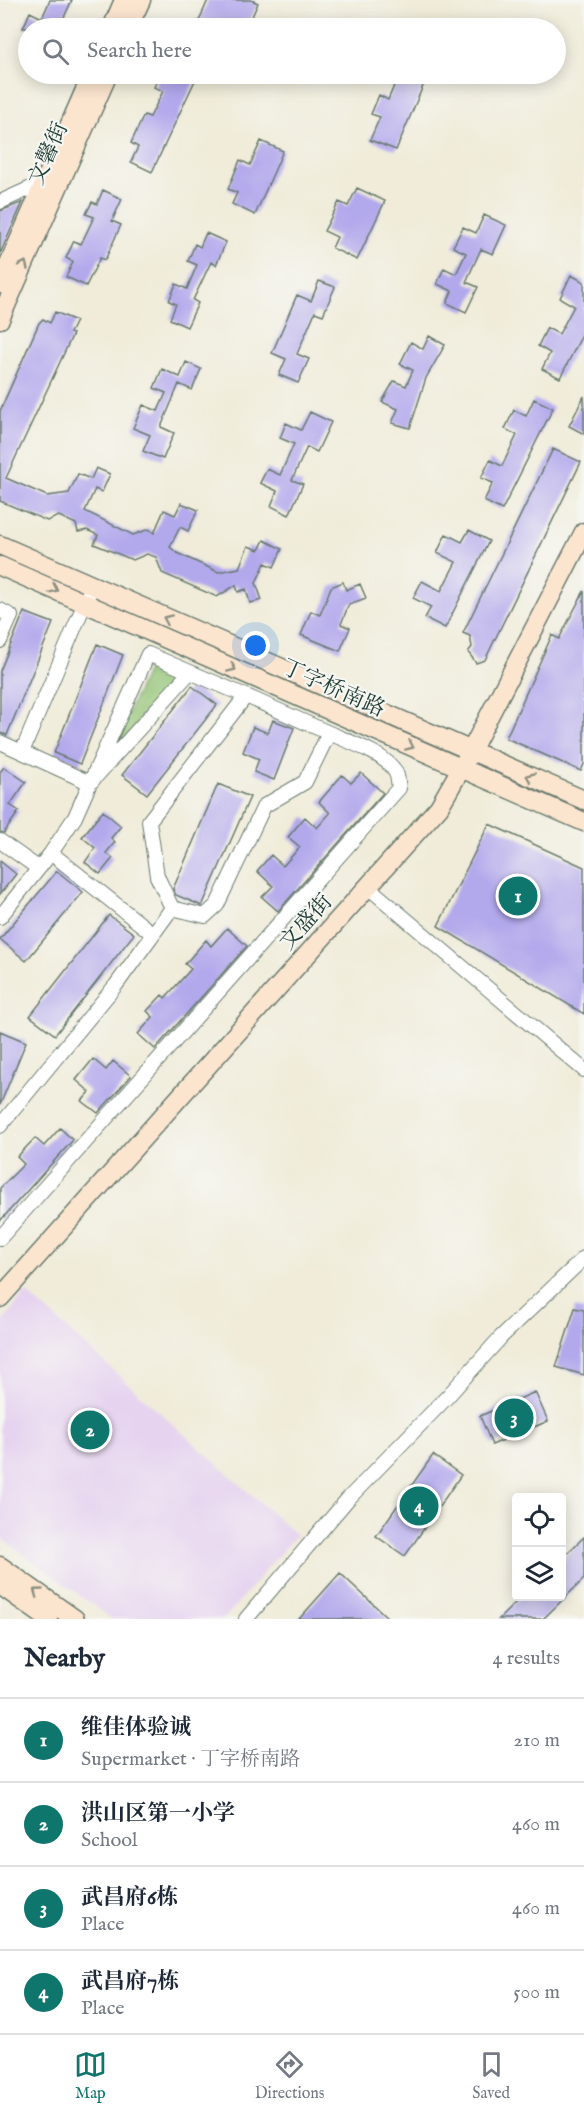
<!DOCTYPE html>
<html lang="en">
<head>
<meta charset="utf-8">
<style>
	body { margin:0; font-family:"IM FELL English","Noto Serif SC",serif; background:#f6f6f7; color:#1f2937 }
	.controls { position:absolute; right:18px; bottom:18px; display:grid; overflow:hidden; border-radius:6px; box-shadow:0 3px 15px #0003 }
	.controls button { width:54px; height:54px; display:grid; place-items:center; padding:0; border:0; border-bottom:2px solid #e0e1e3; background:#fff; color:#1f2937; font:30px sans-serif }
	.you { position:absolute; left:256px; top:646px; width:21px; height:21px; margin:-15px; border:4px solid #fff; border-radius:50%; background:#1a73e8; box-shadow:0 0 0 9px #1a73e833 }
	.badge { display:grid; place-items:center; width:39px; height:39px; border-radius:50%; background:#0f766e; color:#fff; font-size:20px; font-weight:700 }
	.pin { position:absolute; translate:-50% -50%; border:3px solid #fff; box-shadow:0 2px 6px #0006 }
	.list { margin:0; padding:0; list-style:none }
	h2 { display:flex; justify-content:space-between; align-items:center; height:78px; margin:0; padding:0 24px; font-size:26px }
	h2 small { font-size:20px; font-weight:400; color:#747a83 }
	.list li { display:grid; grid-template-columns:39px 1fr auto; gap:18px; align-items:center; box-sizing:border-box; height:84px; padding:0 24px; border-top:2px solid #e0e1e3 }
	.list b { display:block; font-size:22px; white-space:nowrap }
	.list p { margin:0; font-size:20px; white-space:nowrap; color:#747a83 }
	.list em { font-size:20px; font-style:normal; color:#747a83 }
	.icon { flex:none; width:33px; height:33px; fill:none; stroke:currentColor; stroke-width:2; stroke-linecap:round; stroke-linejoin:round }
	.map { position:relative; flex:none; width:584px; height:1619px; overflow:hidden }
	.search { position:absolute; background:#fff; box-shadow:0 3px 15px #0003; left:18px; right:18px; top:18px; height:66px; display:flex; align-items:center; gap:15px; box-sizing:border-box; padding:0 21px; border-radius:33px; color:#747a83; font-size:22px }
	.sheet { height:414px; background:#fff }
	nav { display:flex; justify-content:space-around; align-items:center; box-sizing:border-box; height:84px; border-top:2px solid #e0e1e3; background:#fff; font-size:16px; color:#747a83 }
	nav a { display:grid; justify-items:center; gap:3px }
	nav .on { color:#0f766e }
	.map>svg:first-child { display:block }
	.built { fill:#e6d3f0 }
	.green { fill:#93c373; stroke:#598054; stroke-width:1.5 }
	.building { fill:#b2a8ec }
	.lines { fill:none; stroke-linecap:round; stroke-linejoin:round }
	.street-casing { stroke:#687a6e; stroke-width:16 }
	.secondary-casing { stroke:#687a6e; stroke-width:21 }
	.street { stroke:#fff; stroke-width:14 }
	.secondary { stroke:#fce5cf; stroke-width:18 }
	.oneway { stroke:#8e9182 }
	.labels { text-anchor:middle; stroke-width:4.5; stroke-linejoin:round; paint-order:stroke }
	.street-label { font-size:22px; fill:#1f3d34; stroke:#f6f6f2 }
</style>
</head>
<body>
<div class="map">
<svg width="584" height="1619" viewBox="0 0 584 1619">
	<rect width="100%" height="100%" fill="#f6f6f2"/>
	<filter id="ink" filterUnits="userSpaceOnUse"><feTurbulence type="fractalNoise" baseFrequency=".0167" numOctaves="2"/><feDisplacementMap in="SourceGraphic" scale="12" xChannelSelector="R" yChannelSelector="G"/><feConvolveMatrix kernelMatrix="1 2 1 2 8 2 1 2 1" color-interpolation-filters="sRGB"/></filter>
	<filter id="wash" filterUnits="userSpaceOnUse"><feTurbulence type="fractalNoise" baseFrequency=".008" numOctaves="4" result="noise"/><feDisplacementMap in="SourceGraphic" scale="24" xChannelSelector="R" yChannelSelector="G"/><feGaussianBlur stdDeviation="1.35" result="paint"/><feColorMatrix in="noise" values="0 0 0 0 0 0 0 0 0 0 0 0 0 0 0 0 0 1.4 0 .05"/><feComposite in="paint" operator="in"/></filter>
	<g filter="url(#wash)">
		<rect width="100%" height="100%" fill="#f0ecd9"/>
		<!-- built -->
		<path class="built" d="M26 1292 296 1535 224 1619H112L0 1537V1325Z"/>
		<!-- green -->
		<path class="green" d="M151 661 180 675 108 758Z"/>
		<g id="blocks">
			<!-- building -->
			<path class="building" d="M50 0H72L59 28H23L30 12 42 18Z
				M208 0H251L258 3 247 28H196Z
				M160 74H198L152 172 131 162 138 147 131 143 144 115 150 117 163 91 154 87Z
				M399 74H428L396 150 370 140 380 117 371 114 379 95 388 100Z
				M261 141 283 151 255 215 232 204 237 193 228 189 240 160 250 165Z
				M357 188 385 201 357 260 332 248 337 237 324 231 339 202 348 206Z
				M103 190 122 199 112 221 121 225 105 260 100 258 86 286 66 277 73 262 66 258 74 241 81 244 94 217 86 214 92 202 97 204Z
				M23 202 0 254V211Z
				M484 215 506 225 493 254 481 249 466 282 478 287 466 312 447 303 452 291 437 284 444 268 456 274 466 253 453 247 463 227 476 233Z
				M206 233 226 242 216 265 211 262 193 300 198 303 187 327 170 319 176 304 169 301 176 284 187 289 197 265 188 261 195 244 200 247Z
				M571 275 584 282V331L560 378 542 369 550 353 538 346 547 328 559 334 574 306 560 298Z
				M319 281 335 287 323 315 315 312 297 354 309 359 298 383 279 375 286 359 272 353 297 295 311 301Z
				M55 312 76 321 70 333 73 334 6 478 47 496 69 493 78 474 91 479 96 468 110 474 102 492 95 489 85 511 133 535 149 529 154 533 164 510 175 515 181 503 198 510 188 531 180 527 170 547 177 553 218 572 239 568 248 546 259 550 264 540 282 549 274 567 265 563 256 583 262 600 250 603 246 589 238 592 236 585 217 597 162 573 156 557 147 554 133 560 94 544 98 535 87 530 78 532 76 524 59 516 47 521 0 501V411L39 323 43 319 50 323Z
				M429 336 445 345 426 378 410 428 392 423 398 409 382 402 394 381 406 386 413 370 400 364 411 342 423 349Z
				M186 362 201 369 192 390 179 384 161 427 174 433 163 459 143 451 150 435 133 428 143 405 158 411 166 393 154 388 162 369 180 377Z
				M584 396V434L569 426Z
				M534 399 553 408 502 510 484 501 493 483 481 478 490 460 502 466 517 435 505 429 514 410 526 416Z
				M310 412 331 422 317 452 307 447 292 480 303 484 289 515 271 506 277 491 260 483 267 469 280 475 294 444 280 438 286 423 301 430Z
				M553 449 581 462 485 660 476 663 468 652 472 647 470 636 463 633Z
				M469 530 489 541 445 628 425 618 431 607 413 598 422 581 441 591 456 562 437 553 446 534 462 542Z
				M343 582 346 590 360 584 366 598 349 604 341 624 350 628 340 651 301 635 311 611 320 615 331 587Z
				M584 591V764L581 771 506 738 552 635 559 639Z
				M24 612 53 623 7 735 0 733V671Z
				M97 644 123 655 80 764 54 753Z
				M192 686 217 705 147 794 122 775Z
				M273 720 294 728 274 780 254 772 259 759 243 752 253 727 268 733Z
				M4 767 26 782 10 805 19 811 4 833 0 832V772Z
				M361 773 383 793 278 911 262 897 273 886 257 871 271 855 283 866 300 847 288 837 305 817 317 828 330 813 319 802 342 775 351 783Z
				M218 784 250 797 202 906 176 895 173 889Z
				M103 811 121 826 111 838 115 842 106 853 113 858 100 874 85 862 95 848 82 837Z
				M489 824 584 867V1014L438 926Z
				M0 861 16 874 0 894Z
				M57 871 83 892 26 961 0 939Z
				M109 915 134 934 55 1035 30 1016Z
				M227 928 247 946 155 1049 138 1034 153 1017 147 1011 162 995 165 998 191 969 185 964 206 940 211 946Z
				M0 1031 26 1042 0 1105Z
				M93 1059 106 1070 113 1061 131 1076 98 1113 82 1101 90 1092 76 1080Z
				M60 1128 73 1140 0 1221V1188L24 1164 17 1157 35 1138 44 1146Z
				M575 1308 584 1310V1375L556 1367Z
				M535 1392 548 1421 492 1445 480 1416Z
				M433 1455 461 1475 405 1556 376 1536Z
				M584 1537V1579L543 1619H499L522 1596H561V1559Z
				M340 1573 389 1619H299Z"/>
		</g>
	</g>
	<g filter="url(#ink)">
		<use href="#blocks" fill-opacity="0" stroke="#687a6e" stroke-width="1.5"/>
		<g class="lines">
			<!-- street casing -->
			<g class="street-casing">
				<path id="street" d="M0 202 44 182
					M0 610 11 616 0 641
					M0 742 22 752
					M0 841 38 868
					M51 853 153 934
					M368 887 584 1070
					M172 908 157 876 149 821 246 696 190 672
					M0 917 51 853 75 817 90 783 190 672 148 654 90 783 22 752 92 586
					M0 1126 116 985 172 908 205 916 217 905 264 806 305 782 329 733 246 696
					M0 1238 399 788C398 783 398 777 396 773 387 754 347 741 329 733
					M246 1619 347 1500 447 1397 501 1337 584 1258"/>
			</g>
			<!-- secondary casing -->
			<g class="secondary-casing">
				<path id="secondary" d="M112 28 124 0
					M128 28 141 0
					M0 284 92 74
					M0 319 108 74
					M0 545 584 800
					M0 566 584 822
					M0 1298 439 807 471 751 584 532
					M0 1566 75 1619
					M0 1585 48 1619"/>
			</g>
			<!-- street -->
			<use href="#street" class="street"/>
			<!-- secondary -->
			<use href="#secondary" class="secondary"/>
		</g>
		<!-- one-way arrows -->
		<defs><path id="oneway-chevron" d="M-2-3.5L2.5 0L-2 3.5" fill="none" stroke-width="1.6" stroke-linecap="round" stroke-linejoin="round" transform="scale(1.5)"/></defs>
		<g class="oneway">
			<use href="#oneway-chevron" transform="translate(24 265) rotate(-66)"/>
			<use href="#oneway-chevron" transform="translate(54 589) rotate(24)"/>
			<use href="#oneway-chevron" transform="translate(167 619) rotate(-156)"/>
			<use href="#oneway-chevron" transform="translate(232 668) rotate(24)"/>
			<use href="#oneway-chevron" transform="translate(410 746) rotate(24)"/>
			<use href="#oneway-chevron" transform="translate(530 777) rotate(-157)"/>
			<use href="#oneway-chevron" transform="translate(37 1592) rotate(-144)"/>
		</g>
	</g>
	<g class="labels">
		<!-- street labels -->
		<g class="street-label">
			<text transform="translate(47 153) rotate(-66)" y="8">文馨街</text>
			<text transform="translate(334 687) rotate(24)" y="8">丁字桥南路</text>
			<text transform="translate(305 921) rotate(-48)" y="8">文盛街</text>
		</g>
	</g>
</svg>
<div class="controls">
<button><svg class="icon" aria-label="locate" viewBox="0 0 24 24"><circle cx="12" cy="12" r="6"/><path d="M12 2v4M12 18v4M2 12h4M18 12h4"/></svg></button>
<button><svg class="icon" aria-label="layers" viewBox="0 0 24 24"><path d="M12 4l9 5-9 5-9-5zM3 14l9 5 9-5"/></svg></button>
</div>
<div class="you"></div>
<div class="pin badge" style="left:518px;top:896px">1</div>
<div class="pin badge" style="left:90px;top:1430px">2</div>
<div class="pin badge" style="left:514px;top:1418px">3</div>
<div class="pin badge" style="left:419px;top:1506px">4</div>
<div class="search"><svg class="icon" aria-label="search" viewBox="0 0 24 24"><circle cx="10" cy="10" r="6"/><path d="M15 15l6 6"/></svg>Search here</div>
</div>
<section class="sheet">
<h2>Nearby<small>4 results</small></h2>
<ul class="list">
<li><span class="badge">1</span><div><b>维佳体验诚</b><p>Supermarket · 丁字桥南路</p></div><em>210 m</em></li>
<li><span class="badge">2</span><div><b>洪山区第一小学</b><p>School</p></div><em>460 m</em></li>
<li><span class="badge">3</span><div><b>武昌府6栋</b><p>Place</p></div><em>460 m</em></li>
<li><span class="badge">4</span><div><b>武昌府7栋</b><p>Place</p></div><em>500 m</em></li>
</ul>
</section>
<nav>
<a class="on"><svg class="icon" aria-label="map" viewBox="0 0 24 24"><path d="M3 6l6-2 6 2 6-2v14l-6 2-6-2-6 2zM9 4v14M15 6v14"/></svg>Map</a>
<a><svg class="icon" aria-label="directions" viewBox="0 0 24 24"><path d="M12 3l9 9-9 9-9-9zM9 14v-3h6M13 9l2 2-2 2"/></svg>Directions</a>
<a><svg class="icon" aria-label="saved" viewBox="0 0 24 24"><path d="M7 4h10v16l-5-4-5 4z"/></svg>Saved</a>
</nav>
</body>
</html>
